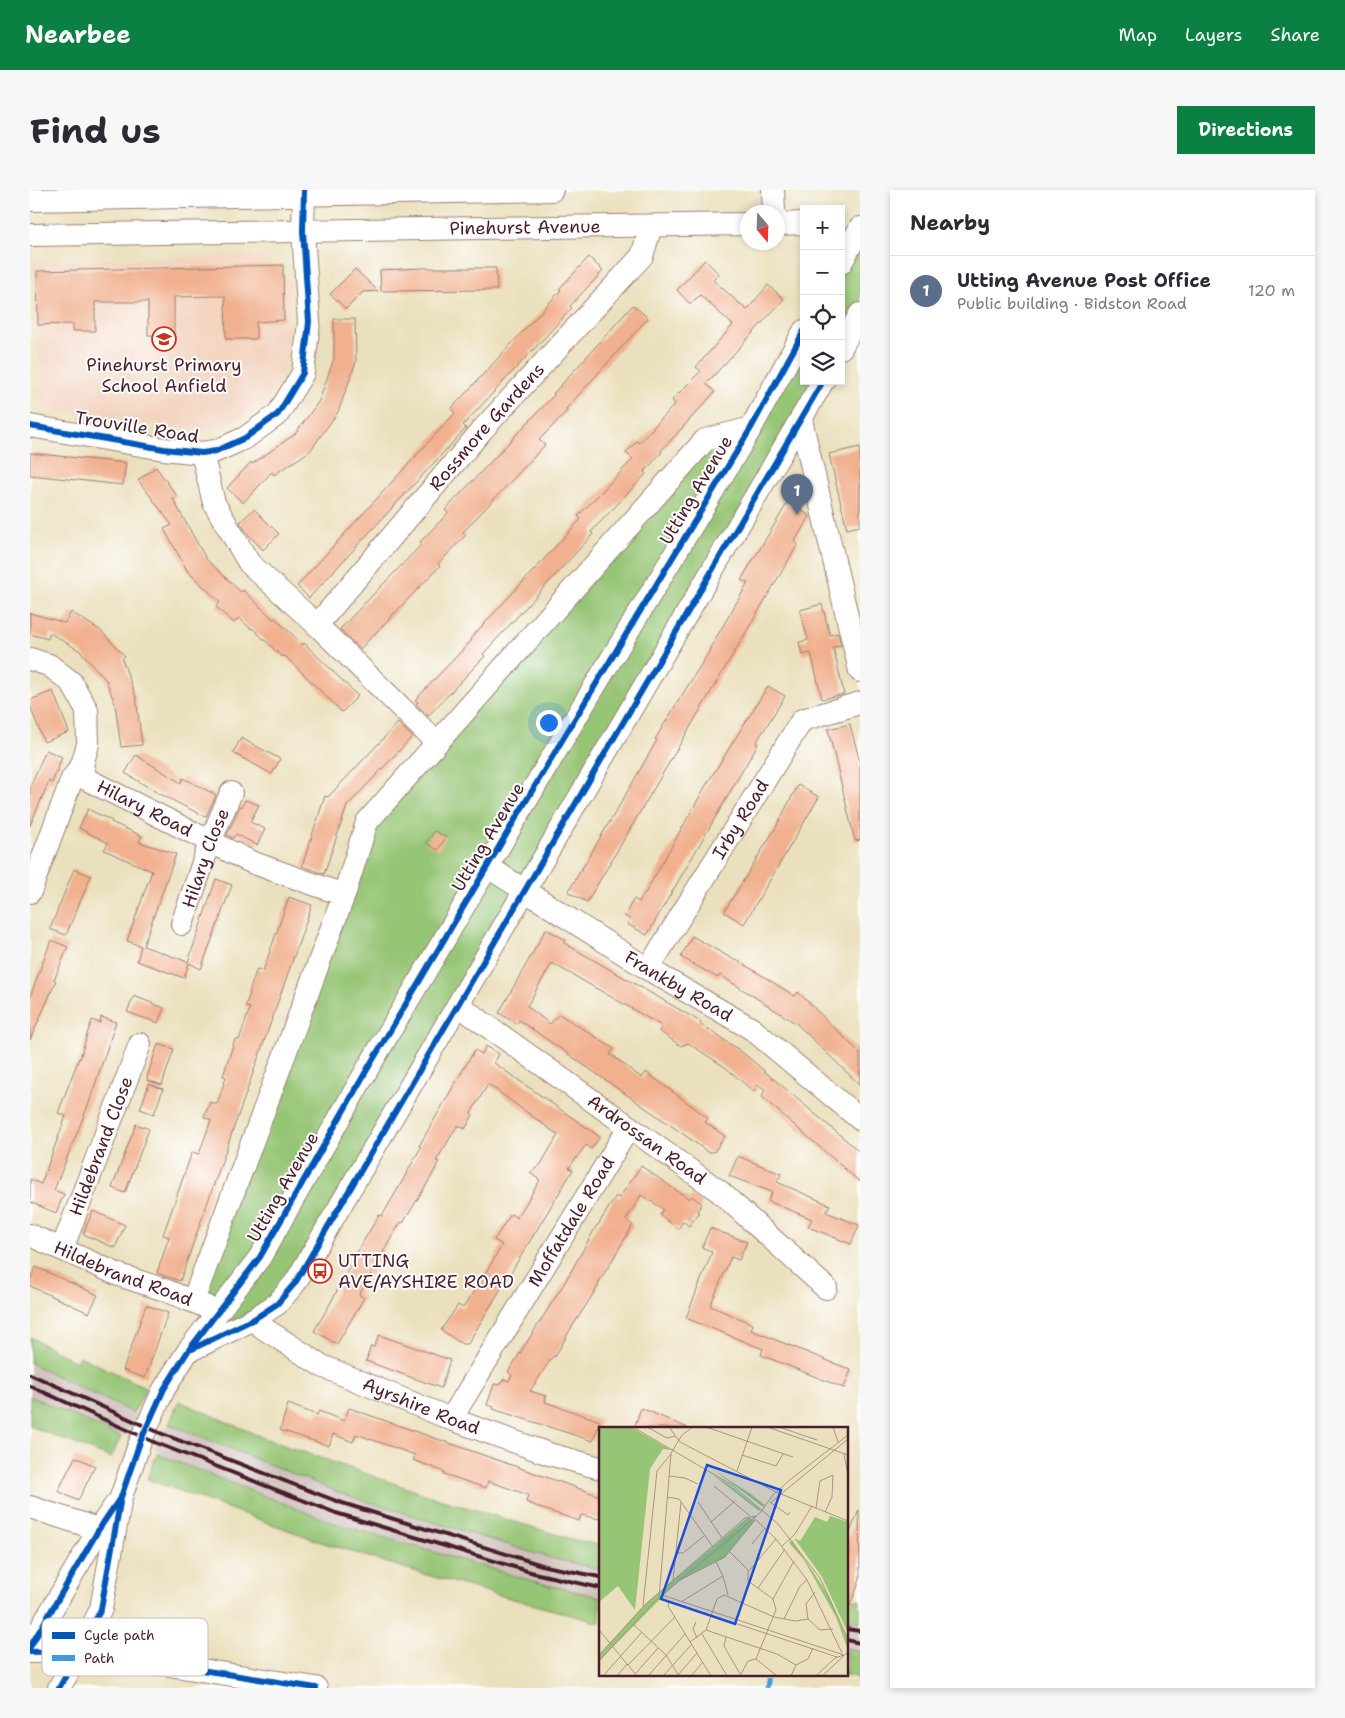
<!DOCTYPE html>
<html lang="en">
<head>
<meta charset="utf-8">
<style>
	body { margin:0; font-family:"Shantell Sans",sans-serif; background:#f7f7f7; color:#2b2b33 }
	.controls { position:absolute; right:15px; top:15px; display:grid; overflow:hidden; border-radius:0px; box-shadow:0 2px 8px #0003 }
	.controls button { width:45px; height:45px; display:grid; place-items:center; padding:0; border:0; border-bottom:1px solid #e1e1e2; background:#fff; color:#2b2b33; font:25px sans-serif }
	.compass { position:absolute; left:710px; top:15px; width:45px; height:45px; border-radius:50%; background:#fff; box-shadow:0 2px 8px #0003; rotate:161deg }
	.you { position:absolute; left:518px; top:532px; width:18px; height:18px; margin:-12px; border:4px solid #fff; border-radius:50%; background:#1a73e8; box-shadow:0 0 0 8px #1a73e833 }
	.badge { display:grid; place-items:center; width:32px; height:32px; border-radius:50%; background:#0b8043; color:#fff; font-size:16px; font-weight:700 }
	.pin { position:absolute; translate:-50% -41px; filter:drop-shadow(0 1px 2px #0008) }
	.pin::after { content:''; position:absolute; top:26px; width:18px; height:15px; background:inherit; clip-path:polygon(0 0,100% 0,50% 100%) }
	.list { margin:0; padding:0; list-style:none }
	h2 { display:flex; justify-content:space-between; align-items:center; height:65px; margin:0; padding:0 20px; font-size:21px }
	h2 small { font-size:16px; font-weight:400; color:#7c7c81 }
	.list li { display:grid; grid-template-columns:32px 1fr auto; gap:15px; align-items:center; box-sizing:border-box; height:70px; padding:0 20px; border-top:1px solid #e1e1e2 }
	.list b { display:block; font-size:19px; white-space:nowrap }
	.list p { margin:0; font-size:16px; white-space:nowrap; color:#7c7c81 }
	.list em { font-size:16px; font-style:normal; color:#7c7c81 }
	.icon { flex:none; width:28px; height:28px; fill:none; stroke:currentColor; stroke-width:2; stroke-linecap:round; stroke-linejoin:round }
	.map { position:relative; flex:none; width:830px; height:1498px; overflow:hidden; border-radius:0px }
	header { display:flex; align-items:center; gap:30px; box-sizing:border-box; height:70px; padding:0 25px; background:#0b8043; color:#fff }
	header strong { font-size:24px }
	nav { display:flex; gap:28px; margin-inline-start:auto; font-size:18px }
	.intro { display:flex; align-items:center; justify-content:space-between; box-sizing:border-box; height:120px; padding:0 30px }
	h1 { margin:0; font-size:35px }
	.button { padding:12px 22px; border-radius:0px; background:#0b8043; color:#fff; font-size:18px; font-weight:700 }
	main { display:flex; gap:30px; padding:0 30px }
	aside { flex:1; background:#fff; border-radius:0px; box-shadow:0 2px 8px #0003 }
	.map>svg:first-child { display:block }
	.built { fill:#f3d4bf }
	.industrial { fill:#cfc0bb }
	.green { fill:#96c575; stroke:#707250 }
	.building { fill:#f1b08e }
	.lines { fill:none; stroke-linecap:round; stroke-linejoin:round }
	.minor-casing { stroke:#9a8074; stroke-width:24 }
	.minor { stroke:#fff; stroke-width:22 }
	.rail { stroke:#4a1f2b; stroke-width:4 }
	.quiet { stroke:#409be1; stroke-width:5; stroke-dasharray:10 5; stroke-linecap:butt }
	.cycleway-casing { stroke:#fff; stroke-width:9 }
	.cycleway { stroke:#0057b8; stroke-width:6 }
	.labels { text-anchor:middle; stroke-width:4; stroke-linejoin:round; paint-order:stroke }
	.street-label { font-size:18px; fill:#4a1f2b; stroke:#fff }
	.poi-label { font-size:18px; fill:#4a1f2b; stroke:#fff }
	.inset-road { fill:none; stroke:#ab9383; stroke-width:1 }
	.view { fill:#1d4ed8; fill-opacity:0.15; stroke:#1d4ed8; stroke-width:2.5 }
	.inset-edge { fill:none; stroke:#4a1f2b; stroke-width:2.5 }
	.key { fill:#fff; stroke:#c9bcbf; stroke-width:1 }
	.key-label { font-size:14px; fill:#4a1f2b }
</style>
</head>
<body>
<header>
<strong>Nearbee</strong>
<nav><a>Map</a><a>Layers</a><a>Share</a></nav>
</header>
<div class="intro"><h1>Find us</h1><a class="button">Directions</a></div>
<main>
<div class="map">
<svg width="830" height="1498" viewBox="0 0 830 1498">
	<rect width="100%" height="100%" fill="#fff"/>
	<filter id="ink" filterUnits="userSpaceOnUse"><feTurbulence type="fractalNoise" baseFrequency=".02" numOctaves="2"/><feDisplacementMap in="SourceGraphic" scale="10" xChannelSelector="R" yChannelSelector="G"/><feConvolveMatrix kernelMatrix="1 2 1 2 8 2 1 2 1" color-interpolation-filters="sRGB"/></filter>
	<filter id="wash" filterUnits="userSpaceOnUse"><feTurbulence type="fractalNoise" baseFrequency=".0096" numOctaves="4" result="noise"/><feDisplacementMap in="SourceGraphic" scale="20" xChannelSelector="R" yChannelSelector="G"/><feGaussianBlur stdDeviation="1.12" result="paint"/><feColorMatrix in="noise" values="0 0 0 0 0 0 0 0 0 0 0 0 0 0 0 0 0 1.4 0 .05"/><feComposite in="paint" operator="in"/></filter>
	<g filter="url(#wash)">
		<rect width="100%" height="100%" fill="#ebe0bd"/>
		<!-- built -->
		<path class="built" d="M233 66 260 92V144L259 162 253 182 238 206 224 219 207 229 187 236 173 238 149 237 12 220 4 70Z"/>
		<!-- industrial -->
		<path class="industrial" d="M0 1173 106 1225 96 1246 92 1244 91 1247 0 1206Z
			M139 1234 313 1304 520 1368 570 1379V1407L517 1395 301 1332 127 1264 128 1260 124 1258 133 1237 137 1238Z
			M816 1429 830 1432V1461L816 1458Z"/>
		<!-- green -->
		<path class="green" d="M830 38V124L811 158V73Z
			M774 141V191H793L265 1093 158 1161 188 1121 163 1111 337 632 675 250 722 238Z
			M0 1147 46 1172 49 1166 117 1198 103 1223 0 1173Z
			M0 1206 91 1247 81 1268 0 1236Z
			M149 1211 236 1249 406 1308 544 1350 570 1355V1379L520 1368 313 1304 139 1234Z
			M127 1264 301 1332 517 1395 570 1407V1433L393 1384 294 1353 117 1289Z
			M816 1407 830 1410V1432L816 1429Z
			M816 1458 830 1461V1488L812 1484H816Z"/>
		<g id="blocks">
			<!-- building -->
			<path class="building" d="M559 67 573 81 540 116 542 118 433 235 436 238 279 408 267 396 425 223 421 219 531 100 529 99Z
				M675 70 689 84 683 90 717 120 738 95 754 109 676 194 685 202 631 261 632 262 614 282 616 284 561 342 563 344 453 464 455 466 398 526 386 514 388 512 385 510 442 450 441 448 551 329 548 326 603 269 596 263 607 251 609 253 645 214 642 210 671 181 666 177 703 135 670 105 660 114 647 100Z
				M253 75 254 130 226 132V149H196L195 106 144 107V145H118V112H65V141H43V134L8 135 7 81Z
				M393 78H466L467 100 351 101 350 80Z
				M325 79 348 101 333 102 316 119 300 104Z
				M603 115 618 128 536 219 537 221 509 250 515 255 433 342 436 345 408 374 410 376 330 459 310 439 392 354 390 352 418 323 415 320 524 205 523 204Z
				M304 129H325L326 172 308 222 280 261 244 285 242 282 213 313 197 298 221 272 222 274 265 244 289 211 304 168Z
				M830 257V336L817 339 799 264Z
				M0 263 96 273 93 295 0 285Z
				M126 277 147 306 143 309 176 369 211 402 213 400 243 429 245 428 273 455 274 453 328 506 312 522 254 465 252 467 222 438 221 439 209 428 204 433 186 417 190 412 158 382 134 339 142 335 108 290Z
				M758 312 780 326 764 352 768 354 557 712 538 702 592 611 627 550 625 549 680 460H679L718 393 711 390Z
				M224 319 249 344 233 360 217 343 210 332Z
				M792 414 800 445 808 443 811 456 803 457 814 504 792 509 781 463 772 465 769 452 778 450 770 420Z
				M41 422 70 440 95 466 92 469 106 507 112 555 91 557 85 514 76 490 50 461 20 443 18 449 0 444V423L35 433Z
				M738 496 755 506 726 553 728 554 617 745 597 734 600 729 594 726 604 709 609 712 617 700 675 597Z
				M23 501 39 542 14 552 0 516V510Z
				M368 533 382 547 317 616 294 684 272 676 295 606 298 607Z
				M820 534 830 573V650L825 651 798 539Z
				M211 548 250 569 242 584 203 563Z
				M16 560 32 567 22 593 19 591 0 636V597Z
				M106 565 151 593 153 588 186 605 176 627 128 603 95 583Z
				M768 595 789 607 714 734 694 722 746 637Z
				M215 610 229 615 220 632 235 639 227 655 206 644 203 648 197 645 210 616 212 617Z
				M58 619 82 631 81 632 112 646 109 652 146 664 113 756 158 772 186 689 202 695 171 779 159 773 154 788 107 771 111 756 97 751 122 681 74 660 78 653 49 638Z
				M404 641 416 647 408 660 396 653Z
				M44 679 61 686 36 745 20 739Z
				M259 707 282 715 150 1091 127 1083 139 1047 133 1045 162 962 169 964 181 930 174 927 180 912 187 914 196 887 193 886 205 849 209 850 220 818 215 817 220 803 219 802 227 779 233 781Z
				M516 739 536 750 534 753 671 832 670 834 712 862 830 962V992L732 907 735 899 728 895 724 902 695 877 658 853 651 856 629 841 632 836 522 773 497 816 520 834 529 824 558 842 584 859 580 864 612 888 616 882 678 928 675 932 695 946 684 962H678L656 946 489 830 487 834 469 823Z
				M662 746 706 771 707 770 765 806 768 802 830 863V895L767 834 690 785 688 788 651 767Z
				M21 750 38 757 24 790 26 791 0 850V807Z
				M104 806 134 818 128 833 97 822Z
				M71 827 86 832 59 913 24 1000 34 1004 26 1023 0 1012V989L11 994 36 926 28 923 49 868 50 869 57 844 62 830 70 833Z
				M128 854 144 859 132 895 117 890 118 884Z
				M456 856 469 864 464 873 570 947 561 959 556 955 539 978 543 980 449 1135 438 1154H432L411 1140 428 1115 433 1118 462 1072 472 1055 464 1050 481 1024 487 1028 510 990 500 983 511 974 528 945 458 894 441 923 443 925 435 939 428 935 406 971 409 972 401 987 373 1033 371 1032 360 1050 329 1105 334 1108 307 1154 284 1141 300 1114 330 1057 349 1025 352 1026 373 990 391 957 389 956 437 873 445 860 452 864Z
				M119 894 133 899 124 924 110 919Z
				M106 934 119 939 95 1003 82 998Z
				M708 966 751 984 747 992 800 1015 796 1022 829 1035 821 1054 778 1037 782 1029 738 1011 742 1002 699 986Z
				M611 976 659 1009 662 1006 672 1014 667 1021 669 1023 659 1036 653 1031 648 1039 630 1025 633 1019 611 1005 596 1030 603 1035 568 1094 569 1095 540 1140 525 1167 523 1166 500 1201 516 1206 515 1212 570 1231 563 1251 463 1219 464 1217 457 1215 464 1194 470 1195 474 1189 479 1191 482 1185 478 1182 535 1092 567 1035H568L586 1006 589 1008Z
				M63 1021 95 1035 85 1058 53 1044Z
				M680 1038 717 1052 709 1070 701 1067 680 1116 723 1134 721 1140 821 1180 814 1198 731 1165 733 1159 656 1128 682 1062 672 1057Z
				M6 1077 68 1105 59 1123 0 1096V1090Z
				M116 1115 138 1123 115 1188 93 1180Z
				M349 1145 420 1170 411 1198 336 1171 341 1156 344 1157Z
				M258 1214 287 1225 289 1221 314 1231 319 1218 570 1306V1329L551 1325 549 1331 513 1319 496 1312 498 1305 458 1291 456 1298 414 1284 415 1282 383 1270 385 1265 326 1244 323 1252 303 1244 299 1256 250 1240Z
				M611 1218 658 1238H604Z
				M45 1267 65 1276 48 1311 28 1301Z
				M829 1320 830 1390 817 1423 816 1352Z"/>
		</g>
	</g>
	<g filter="url(#ink)">
		<use href="#blocks" fill-opacity="0" stroke="#9a8074" stroke-width="1"/>
		<g class="lines">
			<!-- minor casing -->
			<g class="minor-casing">
				<g id="minor">
					<path d="M743 0 744 22"/>
					<path d="M0 10 522 0"/>
					<path d="M748 34 774 33"/>
					<path id="s1" d="M0 45 718 34"/>
					<path d="M811 73 830 38"/>
					<path d="M811 158 830 124"/>
					<path d="M771 230 830 481"/>
					<path d="M0 236 134 259 172 263 186 261 215 248 248 224 273 183 279 132 273 41 274 0"/>
					<path id="s2" d="M172 263 184 313 219 373 287 435 453 239 612 66 621 36"/>
					<path d="M287 435 406 552"/>
					<path id="s3" d="M0 469 19 475 41 492 57 520 58 554 52 575 56 589 221 672 314 705"/>
					<path id="s4" d="M458 677 618 779 722 839 830 929"/>
					<path d="M0 702 42 589 52 575"/>
					<path id="s5" d="M152 734 180 652 201 603"/>
					<path id="s6" d="M618 779 772 530 830 513"/>
					<path id="s7" d="M428 815 689 1001 796 1098"/>
					<path id="s8" d="M0 1045 89 1085 132 1099 177 1117"/>
					<path id="s9" d="M32 1059 110 854"/>
					<path d="M163 1111 314 705 337 632 675 250 721 238"/>
					<path id="s10" d="M224 1129 233 1138 292 1176 421 1229 519 1264 570 1278"/>
					<path d="M163 1159 224 1129 247 1114 265 1093 793 191"/>
					<path id="s11" d="M421 1229 599 937"/>
					<path d="M0 1317 83 1344"/>
					<path d="M0 1457 69 1339 86 1314"/>
					<path d="M0 1462 50 1461 286 1498"/>
					<path d="M29 1498 50 1461 71 1419 91 1307 110 1252 134 1199 158 1161 230 1067 338 878 534 547 721 238 774 141"/>
				</g>
			</g>
			<!-- minor -->
			<use href="#minor" class="minor"/>
			<!-- rail -->
			<path class="rail" d="M0 1184 130 1243 309 1312 515 1376 570 1387
				M0 1196 126 1253 306 1323 504 1383 570 1398
				M816 1439 830 1441
				M816 1450 830 1453"/>
			<!-- quiet -->
			<path class="quiet" d="M737 1498 739 1484"/>
			<!-- cycleway casing -->
			<g class="cycleway-casing">
				<path id="cycleway" d="M0 236 134 259 172 263 186 261 215 248 248 224 273 183 279 132 273 41 274 0
					M162 1159 224 1129 247 1114 265 1093 793 191
					M0 1457 69 1339 88 1311
					M0 1462 50 1461 286 1498
					M29 1498 50 1461 71 1419 91 1307 110 1252 134 1199 158 1161 230 1067 338 878 534 547 721 238 774 141"/>
			</g>
			<!-- cycleway -->
			<use href="#cycleway" class="cycleway"/>
		</g>
	</g>
	<!-- icons -->
	<defs>
		<g id="school-ring" transform="scale(1.25)"><circle r="9.5" fill="#fff" stroke="#c8321e" stroke-width="1.5"/><path d="M0-5L7-2L0 1L-7-2ZM-4 1L0 2.5L4 1V4Q0 6-4 4Z" fill="#c8321e"/></g>
		<g id="bus-ring" transform="scale(1.25)"><circle r="9.5" fill="#fff" stroke="#c8321e" stroke-width="1.5"/><path d="M-5-6H5V4H4V6H2V4H-2V6H-4V4H-5ZM-3.5-4V0h7V-4ZM-3.5 1.2v1.5H-2V1.2ZM2 1.2v1.5H3.5V1.2Z" fill="#c8321e"/></g>
	</defs>
	<g fill-rule="evenodd">
		<use href="#school-ring" x="134" y="149"/>
		<use href="#bus-ring" x="290" y="1081"/>
	</g>
	<g class="labels">
		<!-- street labels -->
		<g class="street-label">
			<text dy="6" stroke="none"><textPath href="#s1" startOffset="495">Pinehurst Avenue</textPath></text>
			<text transform="translate(107 237) rotate(9)" y="6">Trouville Road</text>
			<text dy="6" stroke="none"><textPath href="#s2" startOffset="474">Rossmore Gardens</textPath></text>
			<text transform="translate(666 300) rotate(-59)" y="6">Utting Avenue</text>
			<text dy="6" stroke="none"><textPath href="#s3" startOffset="216">Hilary Road</textPath></text>
			<text dy="6" stroke="none"><textPath href="#s6" startOffset="176">Irby Road</textPath></text>
			<text transform="translate(458 647) rotate(-59)" y="6">Utting Avenue</text>
			<text dy="6" stroke="none"><textPath href="#s5" startOffset="70">Hilary Close</textPath></text>
			<text dy="6" stroke="none"><textPath href="#s4" startOffset="225">Frankby Road</textPath></text>
			<text dy="6" stroke="none"><textPath href="#s7" startOffset="232">Ardrossan Road</textPath></text>
			<text dy="6" stroke="none"><textPath href="#s9" startOffset="110">Hildebrand Close</textPath></text>
			<text transform="translate(253 997) rotate(-60)" y="6">Utting Avenue</text>
			<text dy="6" stroke="none"><textPath href="#s11" startOffset="231">Moffatdale Road</textPath></text>
			<text dy="6" stroke="none"><textPath href="#s8" startOffset="101">Hildebrand Road</textPath></text>
			<text dy="6" stroke="none"><textPath href="#s10" startOffset="190">Ayrshire Road</textPath></text>
		</g>
		<!-- poi labels -->
		<g class="poi-label">
			<text x="134" y="181">Pinehurst Primary<tspan x="134" dy="21">School Anfield</tspan></text>
			<text x="308" y="1077" text-anchor="start">UTTING<tspan x="308" dy="21">AVE/AYSHIRE ROAD</tspan></text>
		</g>
	</g>
	<!-- overview -->
	<g transform="translate(569 1237)">
		<rect width="249" height="249" fill="#ebe0bd"/>
		<path d="M0 0H32L72 23 64 22 51 42 36 183 19 159 0 175ZM116 44 152 67 166 78 164 80ZM114 48 132 59 162 83 160 84ZM231 89 249 95V206L223 150 195 111 201 114 216 90 228 95ZM149 90 156 93 126 130 79 154 0 234V228L44 179ZM193 113 230 169 249 214V223L237 190 205 133 190 116Z" fill="#96c575"/>
		<path class="inset-road" d="M34 0 133 58 179 97 221 151 249 212M48 0 68 11 76 9M70 0 81 15 177 65 249 94M94 0 83 8 72 26 60 171 238 230M107 0 194 30M168 0 249 28M180 0 218 13M234 0 239 15M245 27 249 48M143 28 177 39 184 27M138 44 153 0M70 49 86 51 99 57M115 59 151 89M68 70 80 72 114 120M99 75 123 111M171 75 189 88 191 85M171 76 249 12M217 81 221 54 234 48 233 70 226 85M153 89 177 112 208 153 243 226M112 95 136 74M153 117 166 101M183 119 196 107 213 79M130 124 149 143V154L174 172 177 183 157 232 149 234 141 249M77 126H84L105 109M117 135 124 149M150 144 177 112M74 153 82 75M79 154 126 130 156 93M159 161 186 122M216 165 207 177 209 192 221 203 234 202M63 168 245 228M174 172 195 134M70 174 69 179 112 249M82 175 124 149 129 168M44 179 58 44 72 27M185 192 201 159 208 153M97 195 94 202 98 211M34 197 67 228 80 249M0 203 38 249M107 203 178 227 197 238M103 207 128 249M127 210 125 219 141 247M91 215 107 203 118 172 125 168 175 190 196 194 209 192M0 228 48 176 146 91 157 89M157 232 178 249M0 234 54 176 161 86 174 68 192 52 249 8M29 238 76 190M37 246 59 221M79 248 98 226M4 249 43 205M18 249 28 237M49 249 86 207M64 249 93 217M92 249 104 235M192 249 197 238 209 232 214 221M217 249 236 231 245 228M223 249 249 225"/>
		<path class="view" d="M108 38 182 63 136 197 62 172Z"/>
		<rect width="249" height="249" class="inset-edge"/>
	</g>
	<!-- legend -->
	<rect x="12" y="1428" width="166" height="58" rx="8" class="key"/>
	<rect x="22" y="1442" width="23" height="7" fill="#0057b8"/>
	<rect x="22" y="1465" width="23" height="6" fill="#409be1"/>
	<g class="key-label">
		<text x="54" y="1450">Cycle path</text>
		<text x="54" y="1473">Path</text>
	</g>
</svg>
<div class="controls">
<button>+</button>
<button>−</button>
<button><svg class="icon" aria-label="locate" viewBox="0 0 24 24"><circle cx="12" cy="12" r="6"/><path d="M12 2v4M12 18v4M2 12h4M18 12h4"/></svg></button>
<button><svg class="icon" aria-label="layers" viewBox="0 0 24 24"><path d="M12 4l9 5-9 5-9-5zM3 14l9 5 9-5"/></svg></button>
</div>
<svg class="compass" viewBox="-18 -18 36 36"><path d="M0-13l5 13h-10z" fill="#e53935"/><path d="M0 13l5-13h-10z" fill="#7c7c81"/></svg>
<div class="you"></div>
<div class="pin badge" style="left:767px;top:325px;background:#5c6f8a">1</div>
</div>
<aside>
<h2>Nearby<small></small></h2>
<ul class="list">
<li><span class="badge" style="background:#5c6f8a">1</span><div><b>Utting Avenue Post Office</b><p>Public building · Bidston Road</p></div><em>120 m</em></li>
</ul>
</aside>
</main>
</body>
</html>
